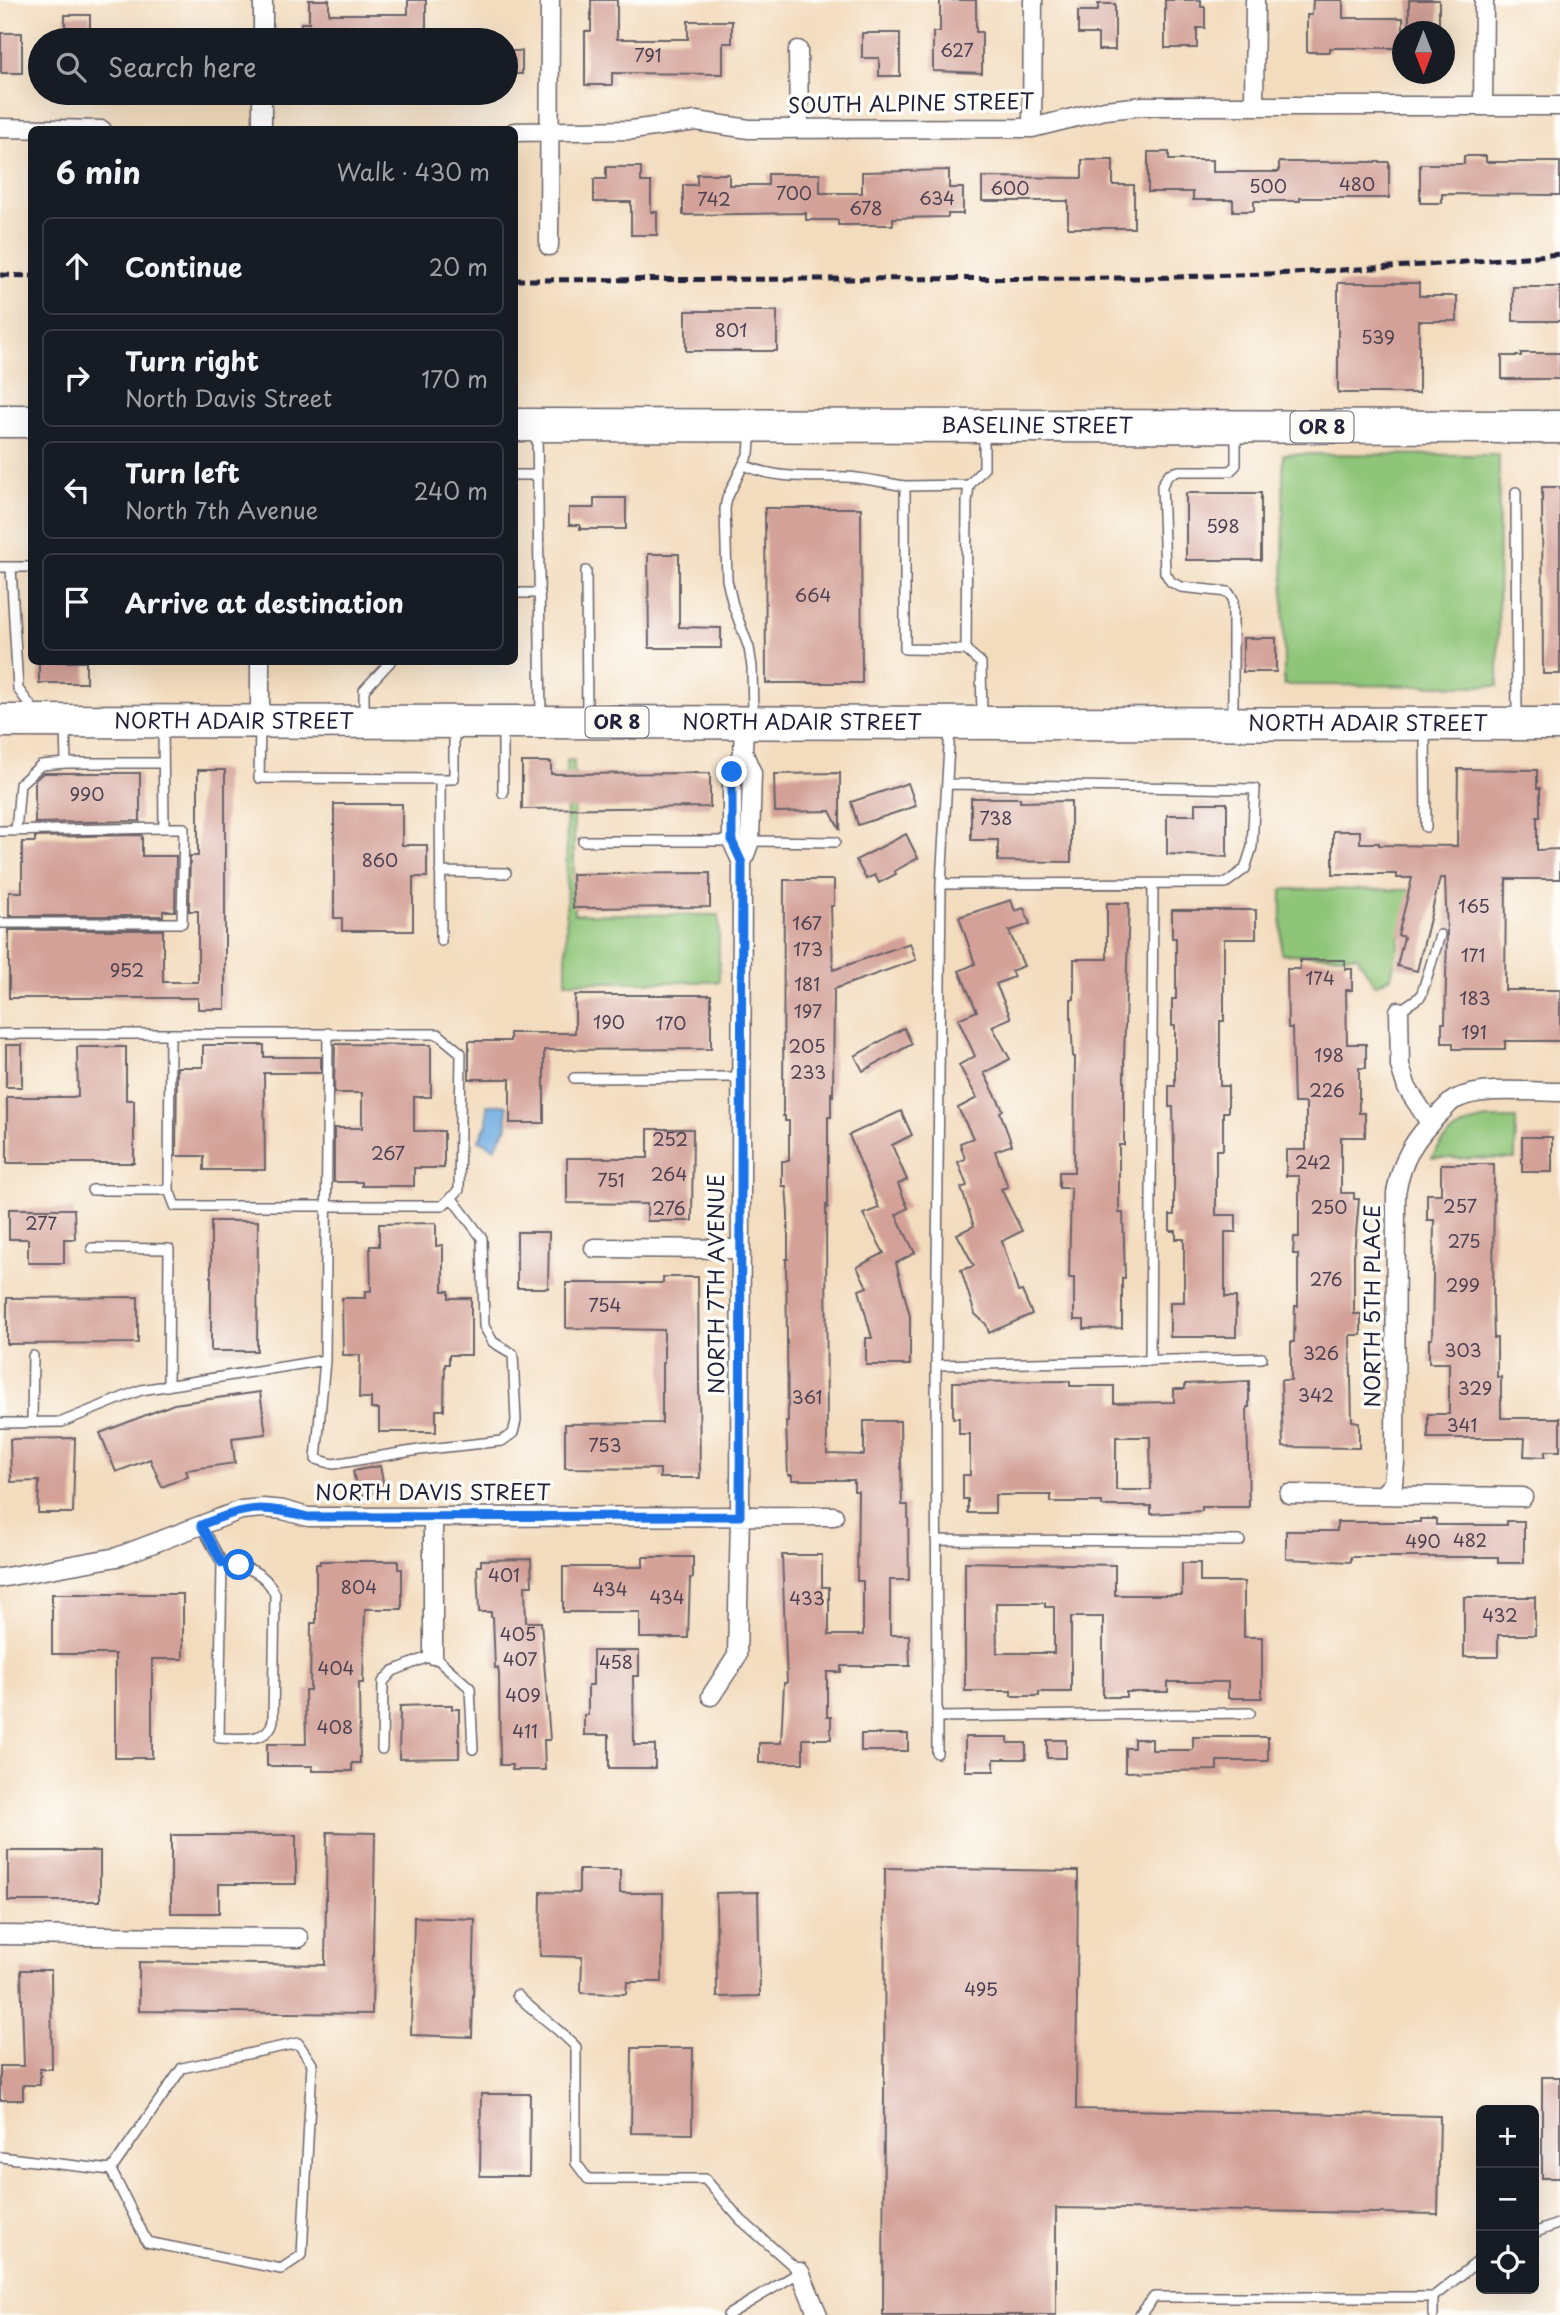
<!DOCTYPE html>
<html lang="en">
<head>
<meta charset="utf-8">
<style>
	body { margin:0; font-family:"Playpen Sans",sans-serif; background:#242831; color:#f1f3f6 }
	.controls { position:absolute; right:21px; bottom:21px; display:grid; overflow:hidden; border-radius:10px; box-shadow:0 7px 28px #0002 }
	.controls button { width:63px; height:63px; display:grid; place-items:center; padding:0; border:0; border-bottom:2px solid #363941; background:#171b24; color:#f1f3f6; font:35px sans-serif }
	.compass { position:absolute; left:1392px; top:21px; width:63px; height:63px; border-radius:50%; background:#171b24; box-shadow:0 7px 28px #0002; rotate:180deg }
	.stop { position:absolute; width:21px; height:21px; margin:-16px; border:5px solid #1a73e8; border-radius:50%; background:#fff }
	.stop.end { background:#1a73e8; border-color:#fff; box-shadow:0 2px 7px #0008 }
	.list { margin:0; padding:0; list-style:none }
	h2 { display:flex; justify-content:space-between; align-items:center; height:91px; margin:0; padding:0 28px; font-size:30px }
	h2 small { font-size:23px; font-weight:400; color:#9ea1a6 }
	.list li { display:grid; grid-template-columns:46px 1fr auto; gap:21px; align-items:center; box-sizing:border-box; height:98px; margin:0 14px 14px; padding:0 14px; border:2px solid #363941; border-radius:10px }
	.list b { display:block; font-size:26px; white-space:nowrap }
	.list p { margin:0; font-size:23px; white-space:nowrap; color:#9ea1a6 }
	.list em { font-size:23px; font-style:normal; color:#9ea1a6 }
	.icon { flex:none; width:38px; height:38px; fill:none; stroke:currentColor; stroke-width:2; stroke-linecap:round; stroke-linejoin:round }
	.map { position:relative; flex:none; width:1560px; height:2315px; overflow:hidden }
	.search { position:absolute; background:#171b24; box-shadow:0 7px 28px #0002; left:28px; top:28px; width:490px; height:77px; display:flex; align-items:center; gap:18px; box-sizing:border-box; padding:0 24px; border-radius:38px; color:#9ea1a6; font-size:26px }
	.panel { position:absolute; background:#171b24; box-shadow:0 7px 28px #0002; left:28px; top:126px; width:490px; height:539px; border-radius:10px }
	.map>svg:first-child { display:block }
	.green { fill:#8fc578; stroke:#58745a; stroke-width:2 }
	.water { fill:#6face1; stroke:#48678e; stroke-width:2 }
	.building { fill:#d3a198; fill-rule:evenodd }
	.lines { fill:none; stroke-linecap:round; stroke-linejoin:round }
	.lane-casing { stroke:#6b6369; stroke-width:12 }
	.street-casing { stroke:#6b6369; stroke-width:21 }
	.highway-casing { stroke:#6b6369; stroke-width:35 }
	.lane { stroke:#fff; stroke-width:9 }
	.street { stroke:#fff; stroke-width:18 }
	.highway { stroke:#fff; stroke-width:32 }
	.rail { stroke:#22223b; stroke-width:5; stroke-dasharray:10 5; stroke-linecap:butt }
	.route { stroke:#1a73e8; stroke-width:9 }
	.labels { text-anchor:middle; stroke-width:7; stroke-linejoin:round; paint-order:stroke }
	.number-label { font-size:18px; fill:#4e4252 }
	.shield { fill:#fdfcf7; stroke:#646373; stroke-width:2 }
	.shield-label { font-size:19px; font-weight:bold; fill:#22223b }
	.street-label { font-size:21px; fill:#22223b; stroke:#fdfcf7 }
</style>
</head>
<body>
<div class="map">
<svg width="1560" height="2315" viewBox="0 0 1560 2315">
	<rect width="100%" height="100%" fill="#fdfcf7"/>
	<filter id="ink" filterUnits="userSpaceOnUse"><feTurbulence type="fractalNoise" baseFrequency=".0143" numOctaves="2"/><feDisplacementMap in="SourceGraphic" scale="14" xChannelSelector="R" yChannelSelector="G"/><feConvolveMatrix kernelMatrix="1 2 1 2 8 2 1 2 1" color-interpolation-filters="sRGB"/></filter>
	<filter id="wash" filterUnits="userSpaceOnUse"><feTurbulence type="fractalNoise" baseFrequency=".00686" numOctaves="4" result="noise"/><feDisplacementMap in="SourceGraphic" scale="28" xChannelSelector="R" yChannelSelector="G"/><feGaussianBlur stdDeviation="1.57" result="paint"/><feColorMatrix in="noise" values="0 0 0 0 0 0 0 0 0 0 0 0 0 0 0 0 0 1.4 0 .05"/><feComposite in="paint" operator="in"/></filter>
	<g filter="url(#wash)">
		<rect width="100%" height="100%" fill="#f3dcbe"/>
		<!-- green -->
		<path class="green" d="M1283 454 1499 455 1498 686 1284 685Z
			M567 760H574V914L719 915V982H566Z
			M1282 889 1411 890 1391 977 1375 985 1357 956 1281 954Z
			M1487 1119H1516L1515 1159 1432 1158C1444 1135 1462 1123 1487 1119Z"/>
		<!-- water -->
		<path class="water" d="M487 1105H507V1126L495 1148 479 1140 487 1124Z"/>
		<g id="blocks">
			<!-- building -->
			<path class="building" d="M309 0H329V14H408V0H426V40H301V23H309Z
				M591 0H617V39H688V21H732V43H723V74L612 73V85H585V31H591Z
				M940 0H976V32H982V73L933 71V32H940Z
				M1165 0H1201V7H1205V28H1197V48H1165Z
				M1313 0H1343V18H1403V48H1330V52H1307V15H1312Z
				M1409 0H1439V32H1409Z
				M1098 4H1115V50H1098V34H1078V11H1098Z
				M65 15H90V40H65Z
				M1 33H22V73H1Z
				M862 33H900V76H879V58H862Z
				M506 51H522V74H506Z
				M1148 152H1169V160H1213V172H1279V162H1389V198H1300V201H1254V211H1233V200H1193V192H1148Z
				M1464 156H1486V162H1560V195L1442 194V203H1420V164H1464Z
				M1082 160H1113V185H1134V228H1068V201H982V177L1082 178Z
				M606 167H641V182H651V212H657V235H631V202H594V179H606Z
				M949 170V188H963V214H948V217L893 218V225H838V220H806V213L683 215V185H697V174H729V185H768V174H820V193H862V172Z
				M1338 283H1419V296H1457V321H1419V393H1338Z
				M1513 287H1560V321H1513Z
				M686 311H777V351H686Z
				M1521 353H1560V379H1502V356H1521Z
				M1542 487H1560V674H1543Z
				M1186 493H1261V560H1186Z
				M594 498H626V529H580V525H569V508H594Z
				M765 508H861L862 683H766Z
				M648 554H679V627L721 628V648H649Z
				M1243 638H1276V672H1243Z
				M39 662H86V683H39Z
				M522 762H551V774L710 773V807L522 809Z
				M1458 769 1537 770V788H1540V817H1537V850L1560 849V879H1506L1505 990H1560V1041H1505V1049H1453V1043H1442V1023H1445L1447 934 1445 878H1440L1417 971 1397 966 1404 937 1398 935 1412 878H1397V874H1333V831H1360V843H1379V845L1457 846Z
				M198 770H225V1009H198V998H9V930H163V982H198V911H189L190 856H198Z
				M43 773H140V821L35 823V780Z
				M840 773V830L830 811 775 812 774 774Z
				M908 783 916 806 858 825 851 802Z
				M971 798H1020V802L1071 801V862L998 861V840H971Z
				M1195 803H1227V857L1167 854V815H1195Z
				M334 804H402V845H427V877H413V931H342V918H334Z
				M906 834 918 858 895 871 896 874 879 883 875 875 866 879 856 860Z
				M140 835 142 836V856H176L175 911H163V916H9V892H22V842H35V837Z
				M710 873V907L573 908 572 874Z
				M784 880H834V906H831L833 970 910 943 916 960 834 989 833 1097 831 1092V1117H828V1209L826 1204 827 1454 864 1455V1421H900L902 1505H908L909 1580H890V1635H909L910 1666H841V1672H827V1717H831V1739H803V1763H759V1743H781L784 1683H787L782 1555H822V1587H829V1635H863V1581H857L858 1491H854V1480H792V1475H788L786 1422H788L786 1259H788V1213L786 1186H782V1161H789V1121H785V1116H783Z
				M1011 900 1015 911 1024 908 1030 924 1009 931 1024 966 1011 971 1014 977 996 984 1011 1018 992 1026 1010 1059 984 1073 1003 1110 1000 1112 1012 1145 995 1151 1008 1187 1001 1189 1022 1231 1002 1241 1018 1292 1022 1291 1032 1314 989 1333 986 1324 975 1314 961 1270 974 1266 957 1234 974 1226 961 1188 967 1186 958 1162 965 1159 960 1143 973 1138 958 1108 977 1098 959 1065 975 1056 958 1019 977 1011 959 971 975 964 959 917Z
				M1107 903H1129L1124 1057V1145H1119V1213H1123L1125 1278H1122V1328L1084 1329V1320H1074V1278H1069L1071 1188H1059V1172H1074L1075 1057H1073L1071 1018V999H1074V959H1107Z
				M1172 910H1256V939H1224V1021H1220V1086H1228V1112H1223V1150H1216V1215H1236V1232H1225V1297H1236V1337H1170V1302H1184V1239H1176V1231H1170V1215H1174V1150L1173 1107H1169V1086H1175V1026H1172V999H1176V938H1172Z
				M1300 960H1345V969H1352V990H1346L1347 1044H1366V1068H1359V1113H1365V1137H1341V1193H1354V1199H1359L1354 1255V1314H1361V1335H1350L1352 1421 1359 1422V1448L1283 1447 1281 1380H1291V1342H1294L1295 1306H1298V1254H1293L1294 1237H1299V1176H1286V1150H1306V1103H1294L1292 1028H1288L1287 969H1300Z
				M575 995H711V1049L544 1050V1123H510V1079H469V1041H510V1033H575Z
				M904 1028 912 1044 863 1071 855 1056Z
				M335 1044 431 1045V1097H414V1131H444V1168H414V1186H362V1182H334V1128H362V1093H334Z
				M6 1045H22V1087H6Z
				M203 1045H264V1057H321V1073H264L265 1170H204V1156H176L177 1067H203Z
				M77 1047H126V1100H134V1163H7V1097H78Z
				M901 1111 912 1135 892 1145 907 1180 898 1184 908 1208 896 1215 915 1253 896 1263 910 1316V1365H866V1338H872L859 1290 867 1287 857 1267 884 1253 863 1214 879 1208 849 1135Z
				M648 1129H693L692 1221H647V1204L567 1203V1158H648Z
				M1522 1137H1552V1172H1522Z
				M1441 1164H1494L1493 1304 1494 1338H1497V1377H1501V1418H1560V1451H1545V1457L1524 1456 1525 1438H1428V1414H1449V1363H1429V1339H1432L1434 1220H1427V1194H1441Z
				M9 1209H74L75 1239H64V1263H28V1239H9Z
				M211 1221H258L257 1351H211Z
				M436 1223V1246L443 1245V1291H449V1298H471V1355H449V1364H445L444 1410H436V1432H379V1409H371V1398H359L360 1355H343L342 1298H365V1291H371L370 1246H379V1224Z
				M517 1232H549L548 1288H517Z
				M663 1277H698L700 1478H660V1469L565 1468V1424L662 1423V1363H664V1330L566 1328V1283H663Z
				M138 1297V1343L7 1344V1298Z
				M1070 1381V1386H1114V1403L1174 1402V1389H1185V1384L1249 1381V1407H1247L1249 1507H1202V1511L1151 1514V1506H1102V1502H1051V1495H995V1513H968V1499H963V1475H970V1434H959V1418H953V1382ZM1116 1437H1150L1151 1490H1116Z
				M260 1392 266 1434 232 1438 235 1463 186 1470 188 1476 162 1487 150 1459 116 1472 100 1433 174 1404Z
				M75 1438 73 1513H38L39 1481 11 1482 10 1439Z
				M380 1466 385 1491 358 1496 353 1471Z
				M1420 1519H1436V1525H1507V1521H1524V1563H1498V1557H1351V1562L1286 1559V1531H1337V1522H1420Z
				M643 1557H693V1578H690L688 1638H640V1612H563V1567H643Z
				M531 1559 532 1586H525L526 1622H541L550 1740H544L545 1770H512V1765H500L499 1674 498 1668H495L493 1617H491V1612H479L477 1566H481V1560Z
				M320 1561H398V1569H402V1609H365L363 1683H359L360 1763H352V1771H312V1766H267V1744H306L305 1690H310L311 1623H316V1564H320Z
				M965 1562 1115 1565V1595H1182V1563H1200V1582H1244V1637H1262V1698H1228V1682H1168V1692H1126V1697H1103V1617H1071V1692H1039V1696H1011V1691H965ZM996 1603H1045V1607H1054V1653H997Z
				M52 1594H183V1659H152V1758H115V1654H52Z
				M1464 1597H1535V1635H1498V1657H1464Z
				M593 1651H639V1676H633L634 1745H655V1768H609V1735H584V1715H588V1685H593Z
				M432 1705H452V1709H459V1758L399 1759 400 1706Z
				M861 1734H908V1751H861Z
				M965 1737H1008V1743H1026V1759H994V1771H965Z
				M1193 1737H1268V1761H1217V1770L1125 1772V1748H1134V1739H1152V1750H1193Z
				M1047 1740H1066V1758H1047Z
				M327 1832 375 1833 372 2014 139 2011V1962L325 1965Z
				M171 1835H296V1884H219V1913H171Z
				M8 1851H100V1901H8Z
				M885 1868 1078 1871 1076 2109 1440 2116 1438 2214 1056 2208V2315H883Z
				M579 1870H620V1893H663L662 1982H627L626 1994 581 1993 582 1957 540 1956 541 1892 579 1893Z
				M758 1892 760 1996 717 1997 716 1893Z
				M414 1917 475 1919 472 2037 411 2035Z
				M21 1970H51L52 2069H40V2085H23V2100H0V2066H24Z
				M632 2048H693L692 2134 631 2133Z
				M1542 2077H1560V2178H1542Z
				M481 2094H530L529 2176H480Z"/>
		</g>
	</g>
	<g filter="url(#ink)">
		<use href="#blocks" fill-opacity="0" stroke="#6b6369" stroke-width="2"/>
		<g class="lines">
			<!-- lane casing -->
			<g class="lane-casing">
				<path id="lane" d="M537 430 541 717
					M751 431 749 453 727 498 725 509 727 580 733 605 749 648 752 667 753 715
					M744 465C777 480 811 476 846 477 866 478 885 483 905 486
					M514 475H538
					M1516 492 1517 719
					M0 567H32
					M11 567 18 689 36 713
					M586 571 587 717
					M514 593H540
					M966 650 905 649V486L969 485
					M364 716V690L390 662
					M982 717 981 663 966 650 967 502 969 485 984 468V432
					M1233 717V599L1228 592 1181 587 1171 582 1165 572 1162 485 1169 474 1179 471H1230L1236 465V430
					M260 728 259 778 454 779V727
					M503 728V793
					M1425 730 1426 827
					M66 763H163
					M440 779 441 941
					M0 831 164 828 163 727
					M16 831 20 784 41 765 66 763 65 726
					M583 841H732
					M750 841 835 842
					M440 872 506 873
					M941 884 1226 883 1245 869 1252 847 1255 789 947 784
					M0 923H182L184 828H164
					M1399 1011 1421 996 1440 935
					M328 1033 325 1360 316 1459 333 1464 419 1450 502 1441 513 1433 516 1421 513 1354 493 1342 484 1326 482 1238 451 1197
					M0 1034H438L461 1053 459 1190 442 1206H175L169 1190 170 1034
					M574 1078 741 1077
					M92 1190H169
					M92 1248 169 1249 168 1386
					M1150 1361 1153 885
					M936 1365 1262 1358
					M32 1422 33 1356
					M0 1423 62 1422 141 1390 325 1360
					M201 1525 222 1563 219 1738C238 1738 267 1744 273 1721L275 1594C265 1571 245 1566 222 1563
					M936 1540 1240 1541
					M937 1717 1250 1713
					M382 1749 383 1682 393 1671 433 1655 470 1688 473 1749
					M937 1753 936 1365 941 884 950 728
					M517 1995C536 2014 558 2028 576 2047V2163L588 2179H705L741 2220 800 2272 728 2315
					M298 2043 312 2064 302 2255 281 2269 147 2242 111 2170 182 2068Z
					M0 2157 111 2170
					M1534 2233 1560 2223
					M1433 2297 1481 2259
					M1140 2315 1154 2297H1433V2315"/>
			</g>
			<!-- street casing -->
			<g class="street-casing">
				<path id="street" d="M263 40V0
					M798 50 799 129
					M1254 106 1255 0
					M1483 106 1484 0
					M0 128 102 130
					M1032 128 1033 0
					M262 130V93
					M514 132 632 130 696 121 749 129 1032 128 1105 110 1144 106H1560
					M549 246 550 0
					M260 721V662
					M742 863 732 841V773L743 752 744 723
					M1399 1011 1400 1066 1407 1088 1430 1123
					M594 1248 739 1249
					M1289 1494 1523 1497
					M1382 1495 1393 1484 1395 1463 1396 1193C1402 1158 1415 1138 1440 1113 1445 1109 1450 1101 1456 1099 1482 1086 1531 1092 1560 1092
					M433 1517V1655
					M0 1578 117 1557 241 1510 263 1508 283 1510 308 1517H338L834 1516
					M711 1696 737 1656 740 1516 742 863 750 841 752 773 743 752
					M0 1935 299 1938
					M800 2272 818 2315"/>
			</g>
			<!-- highway casing -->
			<g class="highway-casing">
				<g id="highway">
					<path d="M0 421H32"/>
					<path id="s1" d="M514 425 1560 427"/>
					<path id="s2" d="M0 721 1560 724"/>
				</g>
			</g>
			<!-- lane -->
			<use href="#lane" class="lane"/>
			<!-- street -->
			<use href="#street" class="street"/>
			<!-- highway -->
			<use href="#highway" class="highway"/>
			<!-- rail -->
			<path class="rail" d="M0 275 32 276
				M514 280 1145 278 1293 273 1440 264 1560 254"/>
		</g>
	</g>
	<g class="lines" filter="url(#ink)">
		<!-- route -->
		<path class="route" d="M239 1565 222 1563 201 1525C247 1507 259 1504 308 1517L740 1516 742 863 732 841V772"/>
	</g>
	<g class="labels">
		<!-- number labels -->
		<g class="number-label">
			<text x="957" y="57">627</text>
			<text x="648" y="62">791</text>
			<text x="1357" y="191">480</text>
			<text x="1268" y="193">500</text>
			<text x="1010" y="195">600</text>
			<text x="794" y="200">700</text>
			<text x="937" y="205">634</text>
			<text x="714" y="206">742</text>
			<text x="866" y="215">678</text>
			<text x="731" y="337">801</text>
			<text x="1378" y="344">539</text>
			<text x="1223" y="533">598</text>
			<text x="813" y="602">664</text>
			<text x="87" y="801">990</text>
			<text x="996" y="825">738</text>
			<text x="380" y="867">860</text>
			<text x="1474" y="913">165</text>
			<text x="807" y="930">167</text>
			<text x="808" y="956">173</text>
			<text x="1473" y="962">171</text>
			<text x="127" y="977">952</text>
			<text x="1320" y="985">174</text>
			<text x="807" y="991">181</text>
			<text x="1475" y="1005">183</text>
			<text x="808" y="1018">197</text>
			<text x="609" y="1029">190</text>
			<text x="671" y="1030">170</text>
			<text x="1474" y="1039">191</text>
			<text x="807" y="1053">205</text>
			<text x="1329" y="1062">198</text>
			<text x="808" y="1079">233</text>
			<text x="1327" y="1097">226</text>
			<text x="670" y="1146">252</text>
			<text x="388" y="1160">267</text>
			<text x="1313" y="1169">242</text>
			<text x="669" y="1181">264</text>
			<text x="611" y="1187">751</text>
			<text x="1460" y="1213">257</text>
			<text x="1329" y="1214">250</text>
			<text x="669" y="1215">276</text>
			<text x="41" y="1230">277</text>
			<text x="1464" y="1248">275</text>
			<text x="1326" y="1286">276</text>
			<text x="1463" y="1292">299</text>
			<text x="605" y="1312">754</text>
			<text x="1463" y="1357">303</text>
			<text x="1321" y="1360">326</text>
			<text x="1475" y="1395">329</text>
			<text x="1316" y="1402">342</text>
			<text x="807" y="1404">361</text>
			<text x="1462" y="1432">341</text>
			<text x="605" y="1452">753</text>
			<text x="1470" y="1547">482</text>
			<text x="1423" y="1548">490</text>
			<text x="504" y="1582">401</text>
			<text x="359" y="1594">804</text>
			<text x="610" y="1596">434</text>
			<text x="667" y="1604">434</text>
			<text x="807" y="1605">433</text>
			<text x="1500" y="1622">432</text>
			<text x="518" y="1641">405</text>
			<text x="520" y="1666">407</text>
			<text x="616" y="1669">458</text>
			<text x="336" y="1675">404</text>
			<text x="523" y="1702">409</text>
			<text x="335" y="1734">408</text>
			<text x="525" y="1738">411</text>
			<text x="981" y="1996">495</text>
		</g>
		<!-- shield labels -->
		<g class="shield">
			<rect x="1290.5" y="411.5" width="63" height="31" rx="5"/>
			<rect x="585.5" y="706.5" width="63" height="31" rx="5"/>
		</g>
		<g class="shield-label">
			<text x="1322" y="434">OR 8</text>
			<text x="617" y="729">OR 8</text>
		</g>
		<!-- street labels -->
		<g class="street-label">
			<text transform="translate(911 104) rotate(-1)" y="7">SOUTH ALPINE STREET</text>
			<text dy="7" stroke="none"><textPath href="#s1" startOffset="523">BASELINE STREET</textPath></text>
			<text dy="7" stroke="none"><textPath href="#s2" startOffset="234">NORTH ADAIR STREET</textPath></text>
			<text dy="7" stroke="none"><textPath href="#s2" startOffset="802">NORTH ADAIR STREET</textPath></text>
			<text dy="7" stroke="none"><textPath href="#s2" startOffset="1368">NORTH ADAIR STREET</textPath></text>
			<text transform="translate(717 1284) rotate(-90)" y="7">NORTH 7TH AVENUE</text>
			<text transform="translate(1373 1306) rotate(-90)" y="7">NORTH 5TH PLACE</text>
			<text x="433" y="1500">NORTH DAVIS STREET</text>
		</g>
	</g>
</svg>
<div class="controls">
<button>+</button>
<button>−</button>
<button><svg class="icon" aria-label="locate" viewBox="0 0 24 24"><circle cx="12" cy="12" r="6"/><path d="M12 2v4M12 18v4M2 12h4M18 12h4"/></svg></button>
</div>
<svg class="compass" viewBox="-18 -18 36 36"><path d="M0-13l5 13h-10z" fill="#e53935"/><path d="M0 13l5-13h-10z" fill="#9ea1a6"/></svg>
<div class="stop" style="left:239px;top:1565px"></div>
<div class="stop end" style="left:732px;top:772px"></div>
<div class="search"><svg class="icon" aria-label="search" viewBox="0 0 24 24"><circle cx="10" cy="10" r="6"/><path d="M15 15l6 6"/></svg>Search here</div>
<section class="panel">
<h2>6 min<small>Walk · 430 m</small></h2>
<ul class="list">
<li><svg class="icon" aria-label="ahead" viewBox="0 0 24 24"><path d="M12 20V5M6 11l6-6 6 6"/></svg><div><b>Continue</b></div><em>20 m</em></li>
<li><svg class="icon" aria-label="right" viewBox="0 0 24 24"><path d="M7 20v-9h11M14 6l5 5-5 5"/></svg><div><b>Turn right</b><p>North Davis Street</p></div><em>170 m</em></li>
<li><svg class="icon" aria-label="left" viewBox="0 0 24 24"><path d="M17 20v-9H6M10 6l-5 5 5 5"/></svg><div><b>Turn left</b><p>North 7th Avenue</p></div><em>240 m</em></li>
<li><svg class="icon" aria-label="arrive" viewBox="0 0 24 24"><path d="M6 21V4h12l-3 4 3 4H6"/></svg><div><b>Arrive at destination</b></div></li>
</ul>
</section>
</div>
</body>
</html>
